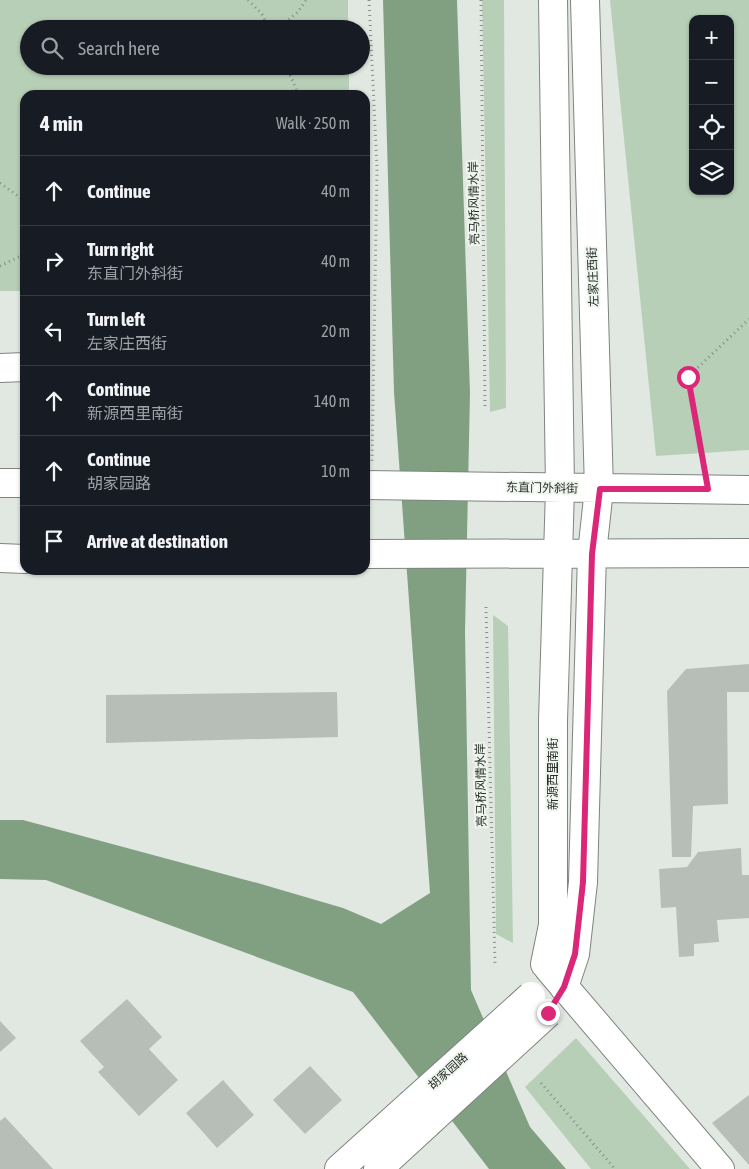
<!DOCTYPE html>
<html lang="en">
<head>
<meta charset="utf-8">
<style>
	body { margin:0; font-family:"Asap Condensed","Noto Sans SC",sans-serif; background:#242831; color:#f1f3f6 }
	.controls { position:absolute; right:15px; top:15px; display:grid; overflow:hidden; border-radius:10px; box-shadow:0 1px 4px #0004 }
	.controls button { width:45px; height:45px; display:grid; place-items:center; padding:0; border:0; border-bottom:1px solid #363941; background:#171b24; color:#f1f3f6; font:25px sans-serif }
	.stop { position:absolute; width:15px; height:15px; margin:-11px; border:4px solid #db2777; border-radius:50%; background:#fff }
	.stop.end { background:#db2777; border-color:#fff; box-shadow:0 1px 5px #0008 }
	.list { margin:0; padding:0; list-style:none }
	h2 { display:flex; justify-content:space-between; align-items:center; height:65px; margin:0; padding:0 20px; font-size:21px }
	h2 small { font-size:16px; font-weight:400; color:#9ea1a6 }
	.list li { display:grid; grid-template-columns:32px 1fr auto; gap:15px; align-items:center; box-sizing:border-box; height:70px; padding:0 20px; border-top:1px solid #363941 }
	.list b { display:block; font-size:19px; white-space:nowrap }
	.list p { margin:0; font-size:16px; white-space:nowrap; color:#9ea1a6 }
	.list em { font-size:16px; font-style:normal; color:#9ea1a6 }
	.icon { flex:none; width:28px; height:28px; fill:none; stroke:currentColor; stroke-width:2; stroke-linecap:round; stroke-linejoin:round }
	.map { position:relative; flex:none; width:749px; height:1169px; overflow:hidden }
	.search { position:absolute; background:#171b24; box-shadow:0 1px 4px #0004; left:20px; top:20px; width:350px; height:55px; display:flex; align-items:center; gap:12px; box-sizing:border-box; padding:0 18px; border-radius:28px; color:#9ea1a6; font-size:19px }
	.panel { position:absolute; background:#171b24; box-shadow:0 1px 4px #0004; left:20px; top:90px; width:350px; height:485px; border-radius:15px }
	.map>svg:first-child { display:block }
	.green { fill:#b7cfb7; fill-rule:evenodd }
	.water { fill:#81a082 }
	.building { fill:#b7beb7 }
	.lines { fill:none; stroke-linecap:round; stroke-linejoin:round }
	.minor-casing { stroke:#7e857e; stroke-width:30 }
	.major-casing { stroke:#7e857e; stroke-width:30 }
	.path { stroke:#888d88; stroke-width:3; stroke-dasharray:1 4; stroke-linecap:butt }
	.minor { stroke:#fff; stroke-width:28 }
	.major { stroke:#fff; stroke-width:28 }
	.minor-bridge-casing { stroke:#7e857e; stroke-width:30; stroke-linecap:butt }
	.minor-bridge { stroke:#fff; stroke-width:28 }
	.route { stroke:#db2777; stroke-width:6 }
	.labels { text-anchor:middle; stroke-width:4; stroke-linejoin:round; paint-order:stroke }
	.street-label { font-size:12px; fill:#2b2e2b; stroke:#eef6ee }
</style>
</head>
<body>
<div class="map">
<svg width="749" height="1169" viewBox="0 0 749 1169">
	<rect width="100%" height="100%" fill="#e1e8e1"/>
	<!-- green -->
	<path class="green" d="M0 0H348V29H29V66H349V95H25V291H0Z
		M482 0H504L506 408 490 412Z
		M610 0H749V450L656 456ZM693 19H730V191H693Z
		M493 615 508 626 513 943 496 934Z
		M576 1038 690 1169H591L525 1087Z"/>
	<!-- water -->
	<path class="water" d="M383 0H457L470 393 465 632 471 990 530 1127 566 1169H489L353 992 46 880 0 879V820H23L261 884 343 908 381 924 430 893 394 392Z"/>
	<!-- building -->
	<path class="building" d="M749 664V692H727L728 804 693 806 691 857H672L667 691 686 669Z
		M337 692 338 737 106 743V695Z
		M741 848 742 875H749V918L717 920 719 942 694 944V956L679 957 676 907 661 908 659 869 687 867 698 852Z
		M127 999 162 1037 149 1049 178 1080 139 1116 98 1072 104 1067 80 1041Z
		M0 1021 16 1038 0 1052Z
		M310 1066 342 1100 305 1134 273 1100Z
		M223 1080 254 1115 217 1148 186 1113Z
		M749 1095V1165L712 1123Z
		M5 1117 53 1169H0V1121Z"/>
	<g class="lines">
		<!-- minor casing -->
		<g class="minor-casing">
			<path id="minor" d="M0 368 25 367
				M549 969 720 1169
				M339 1169 410 1105
				M378 1169 427 1124"/>
		</g>
		<!-- major casing -->
		<g class="major-casing">
			<path id="major" d="M0 483H25
				M365 485 749 490
				M365 554 749 553
				M0 558 25 559
				M545 964 553 925V721L560 489 553 0
				M564 987 575 954 583 882 592 553 599 489 585 0"/>
		</g>
		<!-- path -->
		<path class="path" d="M248 0 262 14 269 29
			M369 0 377 168 372 462
			M481 0 485 406
			M277 29 298 12 306 0
			M286 66 299 95
			M0 183 25 201
			M0 266 25 254
			M704 467 688 377 749 319
			M486 607 495 963
			M541 1083 615 1169"/>
		<!-- minor -->
		<use href="#minor" class="minor"/>
		<!-- major -->
		<use href="#major" class="major"/>
		<!-- minor-bridge casing -->
		<g class="minor-bridge-casing">
			<path id="minor-bridge" d="M410 1105 531 996
				M427 1124 548 1013"/>
		</g>
		<!-- minor-bridge -->
		<use href="#minor-bridge" class="minor-bridge"/>
	</g>
	<g class="lines">
		<!-- route -->
		<path class="route" d="M548 1013 564 987 575 954 583 882 592 554 600 489H708L688 377"/>
	</g>
	<g class="labels">
		<!-- street labels -->
		<g class="street-label">
			<text transform="translate(474 203) rotate(-91)" y="4">亮马桥风情水岸</text>
			<text transform="translate(593 277) rotate(-92)" y="4">左家庄西街</text>
			<text transform="translate(542 488) rotate(1)" y="4">东直门外斜街</text>
			<text transform="translate(553 774) rotate(-90)" y="4">新源西里南街</text>
			<text transform="translate(481 785) rotate(-91)" y="4">亮马桥风情水岸</text>
			<text transform="translate(448 1071) rotate(-42)" y="4">胡家园路</text>
		</g>
	</g>
</svg>
<div class="controls">
<button>+</button>
<button>−</button>
<button><svg class="icon" aria-label="locate" viewBox="0 0 24 24"><circle cx="12" cy="12" r="6"/><path d="M12 2v4M12 18v4M2 12h4M18 12h4"/></svg></button>
<button><svg class="icon" aria-label="layers" viewBox="0 0 24 24"><path d="M12 4l9 5-9 5-9-5zM3 14l9 5 9-5"/></svg></button>
</div>
<div class="stop" style="left:688px;top:377px"></div>
<div class="stop end" style="left:548px;top:1013px"></div>
<div class="search"><svg class="icon" aria-label="search" viewBox="0 0 24 24"><circle cx="10" cy="10" r="6"/><path d="M15 15l6 6"/></svg>Search here</div>
<section class="panel">
<h2>4 min<small>Walk · 250 m</small></h2>
<ul class="list">
<li><svg class="icon" aria-label="ahead" viewBox="0 0 24 24"><path d="M12 20V5M6 11l6-6 6 6"/></svg><div><b>Continue</b></div><em>40 m</em></li>
<li><svg class="icon" aria-label="right" viewBox="0 0 24 24"><path d="M7 20v-9h11M14 6l5 5-5 5"/></svg><div><b>Turn right</b><p>东直门外斜街</p></div><em>40 m</em></li>
<li><svg class="icon" aria-label="left" viewBox="0 0 24 24"><path d="M17 20v-9H6M10 6l-5 5 5 5"/></svg><div><b>Turn left</b><p>左家庄西街</p></div><em>20 m</em></li>
<li><svg class="icon" aria-label="ahead" viewBox="0 0 24 24"><path d="M12 20V5M6 11l6-6 6 6"/></svg><div><b>Continue</b><p>新源西里南街</p></div><em>140 m</em></li>
<li><svg class="icon" aria-label="ahead" viewBox="0 0 24 24"><path d="M12 20V5M6 11l6-6 6 6"/></svg><div><b>Continue</b><p>胡家园路</p></div><em>10 m</em></li>
<li><svg class="icon" aria-label="arrive" viewBox="0 0 24 24"><path d="M6 21V4h12l-3 4 3 4H6"/></svg><div><b>Arrive at destination</b></div></li>
</ul>
</section>
</div>
</body>
</html>
